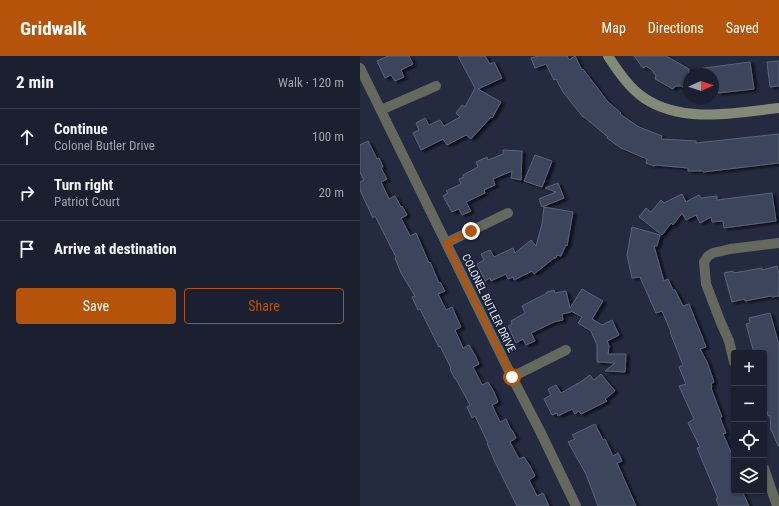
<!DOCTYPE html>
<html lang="en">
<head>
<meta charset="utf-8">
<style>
	body { margin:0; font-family:"Roboto Condensed",sans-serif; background:#282d3c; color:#f1f3f6 }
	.controls { position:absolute; right:12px; bottom:12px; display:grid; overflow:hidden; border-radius:4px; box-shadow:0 1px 3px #0004 }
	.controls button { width:36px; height:36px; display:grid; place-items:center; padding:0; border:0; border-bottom:1px solid #393e4c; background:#1b2030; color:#f1f3f6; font:20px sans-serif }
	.compass { position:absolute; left:323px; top:12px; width:36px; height:36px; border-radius:50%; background:#1b2030; box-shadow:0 1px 3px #0004; rotate:87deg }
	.stop { position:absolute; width:12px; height:12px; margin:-9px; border:3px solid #b45309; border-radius:50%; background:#fff }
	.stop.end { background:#b45309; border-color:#fff; box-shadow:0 1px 4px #0008 }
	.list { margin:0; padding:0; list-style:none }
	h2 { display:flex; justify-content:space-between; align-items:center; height:52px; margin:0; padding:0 16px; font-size:17px }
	h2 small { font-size:13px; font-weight:400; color:#a0a3ab }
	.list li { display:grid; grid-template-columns:26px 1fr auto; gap:12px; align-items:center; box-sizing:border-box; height:56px; padding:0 16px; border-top:1px solid #393e4c }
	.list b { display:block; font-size:15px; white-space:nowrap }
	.list p { margin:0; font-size:13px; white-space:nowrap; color:#a0a3ab }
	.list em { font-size:13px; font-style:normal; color:#a0a3ab }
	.actions { display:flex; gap:8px; padding:12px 16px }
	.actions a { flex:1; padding:9px 0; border:1px solid #b45309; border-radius:4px; text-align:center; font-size:14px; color:#b45309 }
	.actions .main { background:#b45309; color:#fff }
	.icon { flex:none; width:22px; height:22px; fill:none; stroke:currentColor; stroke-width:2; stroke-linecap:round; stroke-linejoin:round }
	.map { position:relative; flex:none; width:419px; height:450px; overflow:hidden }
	header { display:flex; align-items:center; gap:24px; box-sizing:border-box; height:56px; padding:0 20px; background:#b45309; color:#fff }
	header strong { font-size:19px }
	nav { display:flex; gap:22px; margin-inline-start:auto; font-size:14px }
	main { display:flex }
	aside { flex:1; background:#1b2030 }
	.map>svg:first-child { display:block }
	.building { fill:#3c445b; stroke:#5b647d; filter:url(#shadow) }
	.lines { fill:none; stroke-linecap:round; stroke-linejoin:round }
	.street { stroke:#64685d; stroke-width:10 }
	.secondary { stroke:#838a78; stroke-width:10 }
	.route { stroke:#b45309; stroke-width:5 }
	.labels { text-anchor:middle; stroke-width:3.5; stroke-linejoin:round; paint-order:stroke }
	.street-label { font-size:11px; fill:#e1e6f5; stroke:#1a2136 }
</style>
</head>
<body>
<header>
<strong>Gridwalk</strong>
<nav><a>Map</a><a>Directions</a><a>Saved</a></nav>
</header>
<main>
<aside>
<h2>2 min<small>Walk · 120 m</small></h2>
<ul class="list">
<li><svg class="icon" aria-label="ahead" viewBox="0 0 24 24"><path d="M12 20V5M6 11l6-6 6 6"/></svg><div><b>Continue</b><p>Colonel Butler Drive</p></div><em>100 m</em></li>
<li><svg class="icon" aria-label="right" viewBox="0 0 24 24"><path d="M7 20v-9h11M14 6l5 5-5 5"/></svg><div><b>Turn right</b><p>Patriot Court</p></div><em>20 m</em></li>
<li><svg class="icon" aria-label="arrive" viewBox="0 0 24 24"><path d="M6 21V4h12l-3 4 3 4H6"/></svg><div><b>Arrive at destination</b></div></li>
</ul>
<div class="actions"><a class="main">Save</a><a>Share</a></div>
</aside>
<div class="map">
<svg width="419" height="450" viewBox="0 0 419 450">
	<defs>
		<filter id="shadow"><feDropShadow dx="3.5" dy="2" stdDeviation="1" flood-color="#0009"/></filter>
	</defs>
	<rect width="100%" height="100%" fill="#242b40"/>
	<!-- building -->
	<path class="building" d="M28 0H49L53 8 41 14 44 21 35 25 31 19 25 22 17 5Z
		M98 0H125L130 8 134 6 142 22 118 33 141 46 132 62 131 61 111 83 106 79 87 89 83 83 61 94 53 77 59 74 56 67 65 62 69 69 80 64 84 70 100 61 96 57 102 49 105 51 115 32Z
		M178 0H207L209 4 215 0 222 14 223 13 248 46 261 57 260 58 279 71 302 80 301 83 336 85V87L419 78V107L343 116V115H328V112L295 109 294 110 286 107 287 103 261 92 247 82 248 81 224 61H223L203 36 196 23 194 24 186 8 175 12 171 2Z
		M274 0H306L329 13V34L321 30H315L313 33 295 23 296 20 292 14 286 10 283 12Z
		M419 5V30L410 31 407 6Z
		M390 6 394 33 358 37 357 31H355L354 28V18H338L337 13Z
		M8 85 17 103 19 102 23 111 21 112 27 123 21 126 29 143 35 140 41 151 42 150 47 159 41 162 50 180 56 177 69 207 70 206 79 227 80 226 85 235 78 238 86 254 92 251 101 271 95 274 103 292 109 289 115 299 119 308 113 311 122 329 128 326 134 336 138 346 132 349 140 366 146 363 151 374H152L156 382 150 386 159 403 164 401 170 410 175 420 169 424 177 440 183 437 189 450H157L135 406 127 387H128L117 364 115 360 112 362 107 351 110 349 96 323H95L90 313 91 312 80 290 79 291 60 253 58 254 52 241 55 240 41 217 35 202 36 201 15 160 13 162 0 134V126L4 124 0 117V89Z
		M143 94 162 95 161 124 151 122 152 115 133 123 135 129 124 134 125 137 106 146 111 155 102 159 99 153 92 156 83 140 88 137 86 135 101 128 99 123 104 121 103 119 118 111 116 106 127 101 128 104 143 98Z
		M175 99 192 105 182 131 164 125Z
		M198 127 204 142 182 151 179 143 196 136 185 132Z
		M412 137 416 165 364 172 363 165 352 166 351 161 340 167 336 159 326 164 322 157 313 169 311 167 302 179 279 161 286 152 291 156 301 144 304 147 322 138 326 146 339 139 341 142 357 140V144Z
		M184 151 213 156 207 190 206 189 201 200 197 199 196 202H194L174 218 172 215 154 224 153 221 148 223 146 218 131 225 130 222 125 225 117 208 124 204 121 198 130 194 134 201 153 192 155 197 171 184 176 190 182 168Z
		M272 171 300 179 297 190H294L301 215 304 225 308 223 313 234H315L323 250 329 248 341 278 346 291 340 293 347 306 354 326 351 328 352 331 351 332 362 361 360 362 366 377 363 378 374 403V435H382L389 450H359L356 443 358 442 337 392 340 391 328 367 334 363 319 330 326 328 319 311 323 309 310 276H311L302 255 296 257 280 221 272 222 267 199Z
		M417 210 419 219V240L412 241 411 240 385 245 384 243 372 246 364 217 373 215 374 217 402 212V214Z
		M222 233 243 245 232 263 242 269 252 264 259 279 247 285 249 290 248 298H266L265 316 245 315 255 307 237 306V289L231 275 218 267 222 261 211 255V256L202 258 203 264 194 266 171 277 175 285 166 289 163 283 156 287 148 270 152 268 151 265 165 257 162 250 187 237V236L194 234 195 237 206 235 210 252Z
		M410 257 419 289V390H418L412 375H411L410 359 408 360 404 341V297H394L386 268 390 267 389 262Z
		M241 318 255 335 245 343 247 345 221 358 219 355 215 358 212 353 198 360 197 357 192 359 184 343 191 339 188 333 196 329 201 337 222 325 230 319 234 324Z
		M235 368 243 384 245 383 253 400 258 397 262 405 257 407 276 450H238L226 418 208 386 215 383 212 379Z"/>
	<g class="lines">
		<!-- street -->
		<path class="street" d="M0 12 152 321 180 375 216 450
			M21 54 76 30
			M86 187 148 157
			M374 306 369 285 361 267 346 228 344 206 348 200 353 197 370 193 419 187
			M152 321 206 294
			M404 412 417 450"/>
		<!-- secondary -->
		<path class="secondary" d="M248 0C258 15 269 32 284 42 323 68 375 57 419 52"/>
	</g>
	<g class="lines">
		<!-- route -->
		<path class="route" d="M111 175 86 187 152 321"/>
	</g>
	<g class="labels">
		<!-- street labels -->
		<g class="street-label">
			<text transform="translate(129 247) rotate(64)" y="4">COLONEL BUTLER DRIVE</text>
		</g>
	</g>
</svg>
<div class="controls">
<button>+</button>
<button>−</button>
<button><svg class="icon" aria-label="locate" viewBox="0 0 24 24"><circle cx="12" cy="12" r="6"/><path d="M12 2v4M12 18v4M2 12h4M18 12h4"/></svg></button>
<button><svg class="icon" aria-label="layers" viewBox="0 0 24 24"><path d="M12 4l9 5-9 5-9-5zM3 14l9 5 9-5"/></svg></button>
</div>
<svg class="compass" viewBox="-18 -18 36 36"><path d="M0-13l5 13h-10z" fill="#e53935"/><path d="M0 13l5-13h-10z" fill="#a0a3ab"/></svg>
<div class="stop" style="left:152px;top:321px"></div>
<div class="stop end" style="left:111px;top:175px"></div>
</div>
</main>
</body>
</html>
